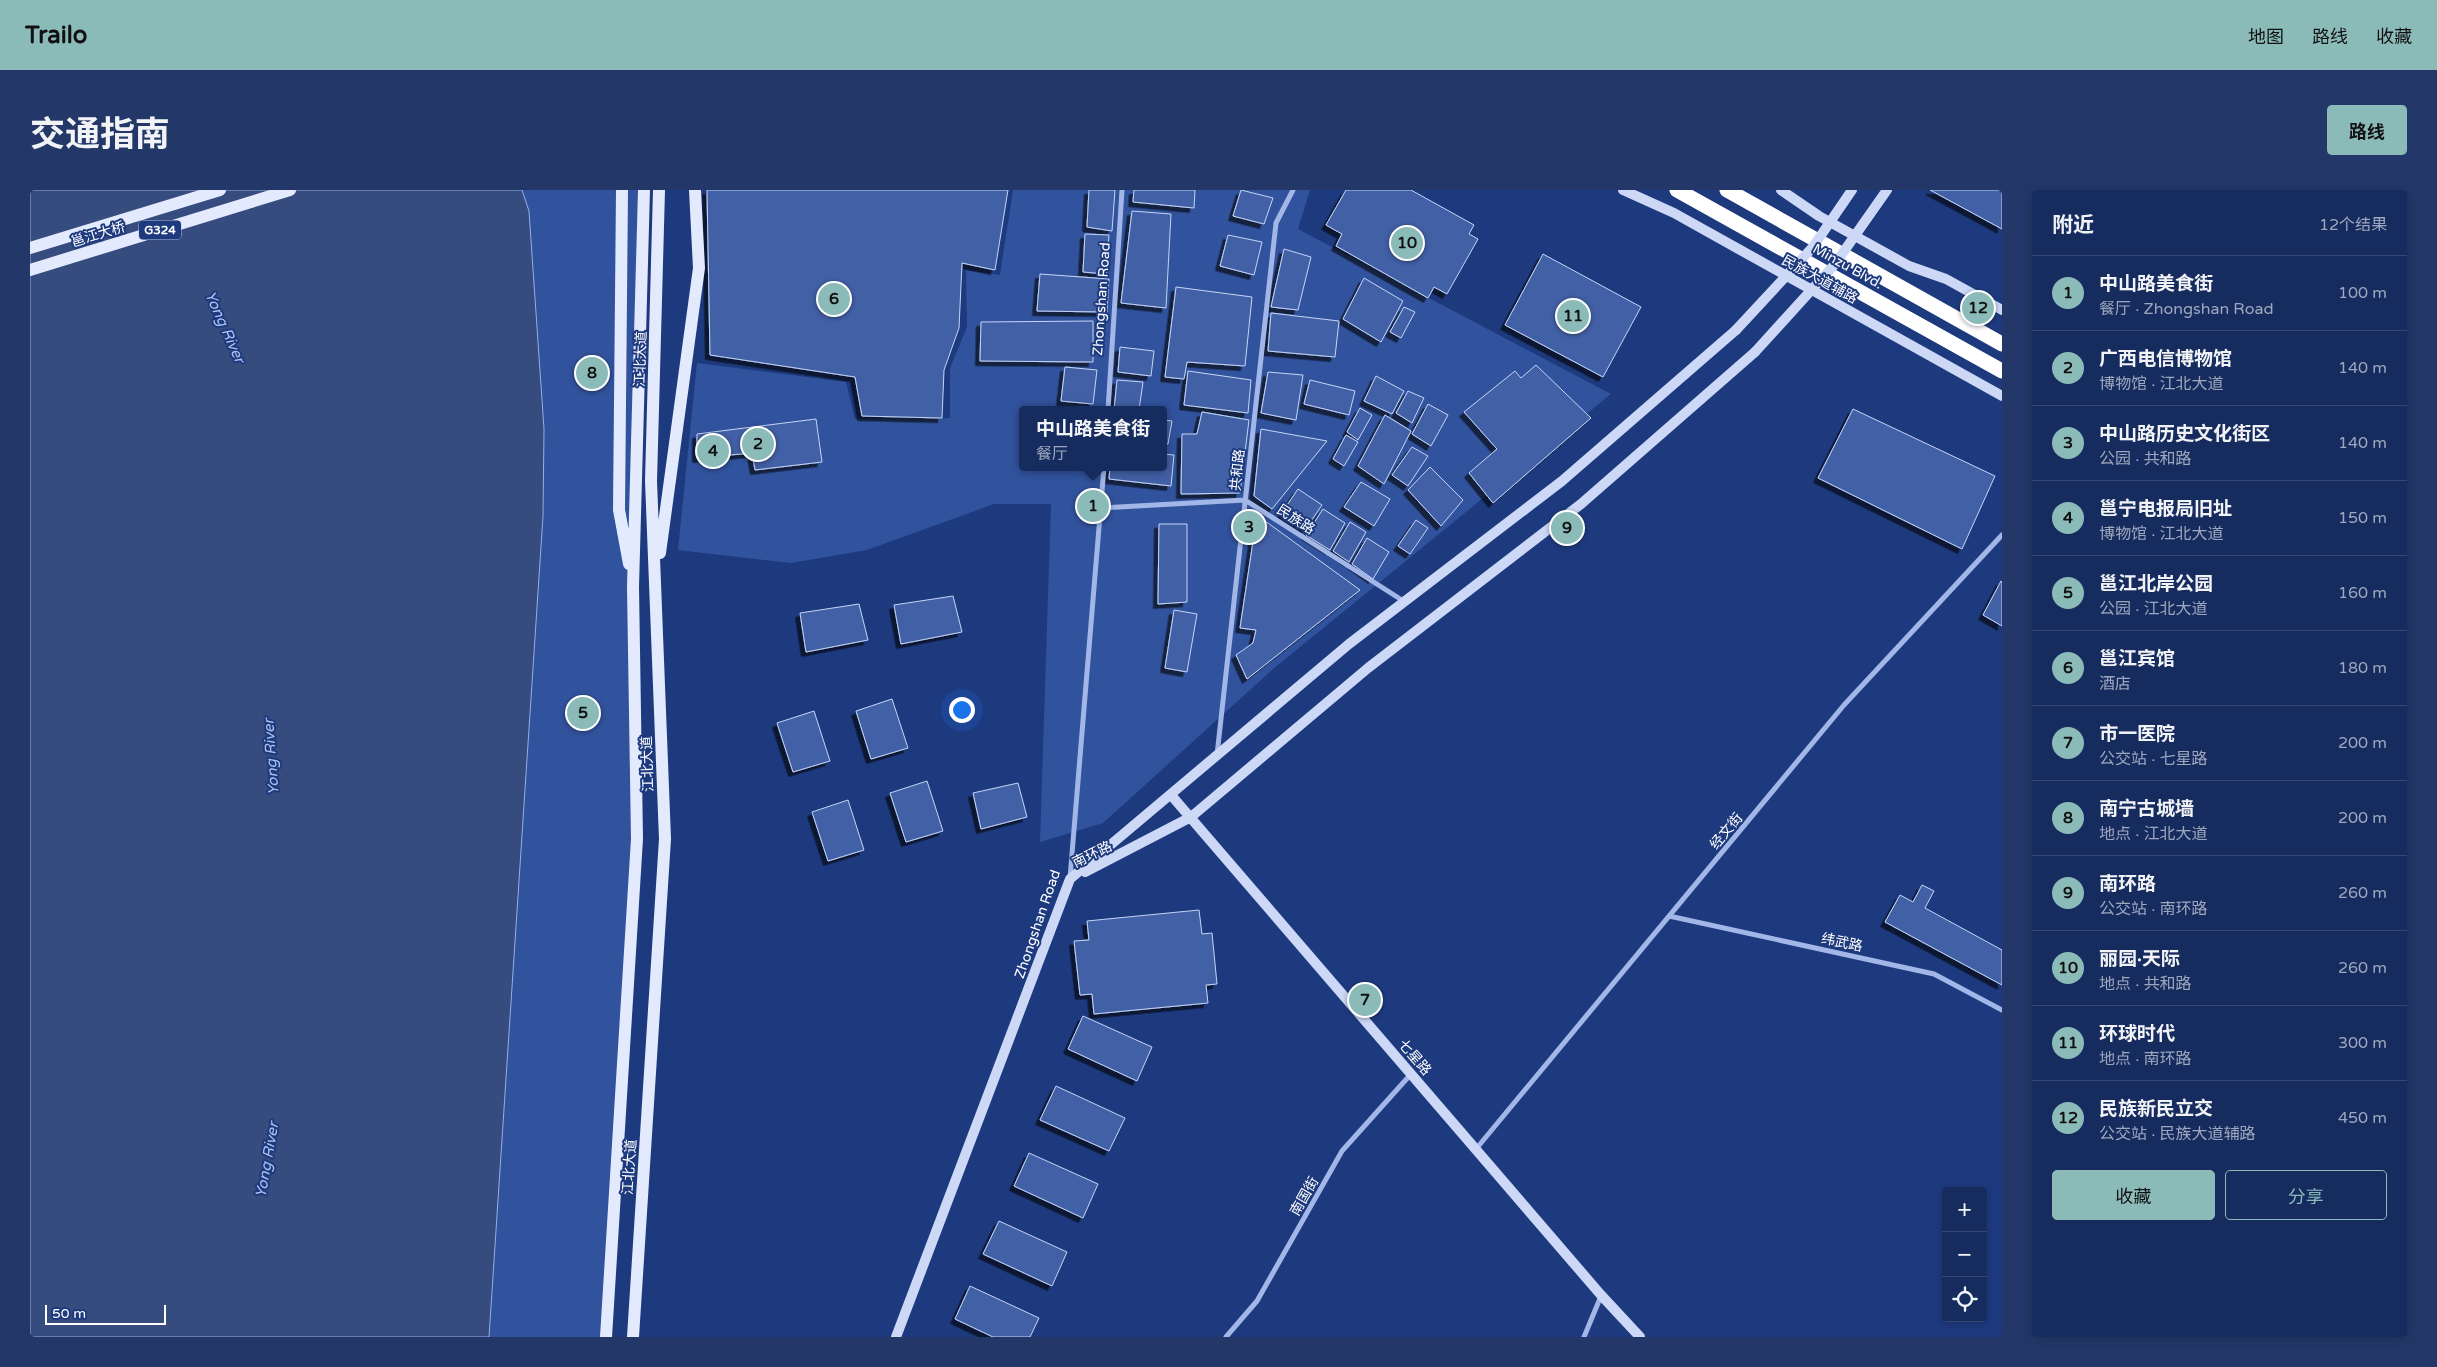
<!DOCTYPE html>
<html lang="zh">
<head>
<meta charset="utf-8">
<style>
	body { margin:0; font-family:"Varela Round","Noto Sans SC",sans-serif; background:#233868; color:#f1f3f6 }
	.controls { position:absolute; right:15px; bottom:15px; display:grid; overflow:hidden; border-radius:5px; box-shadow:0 2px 12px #0003 }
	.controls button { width:45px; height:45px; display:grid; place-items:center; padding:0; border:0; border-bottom:1px solid #354874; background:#162c5f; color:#f1f3f6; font:25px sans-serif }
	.scale { position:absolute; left:15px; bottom:12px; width:121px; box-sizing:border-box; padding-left:5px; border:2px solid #fff; border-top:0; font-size:14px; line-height:18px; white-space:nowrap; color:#fff; -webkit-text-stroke:4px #1e3a7f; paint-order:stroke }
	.you { position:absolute; left:931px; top:519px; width:18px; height:18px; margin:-12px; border:4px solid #fff; border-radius:50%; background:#1a73e8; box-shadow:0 0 0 8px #1a73e833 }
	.badge { display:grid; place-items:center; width:32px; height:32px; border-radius:50%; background:#8bbbb9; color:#111; font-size:16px; font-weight:700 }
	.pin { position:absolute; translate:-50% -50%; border:2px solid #fff; box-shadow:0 1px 5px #0006 }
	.popup { position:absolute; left:989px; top:216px; width:148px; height:65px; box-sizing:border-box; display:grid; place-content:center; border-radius:5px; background:#162c5f; filter:drop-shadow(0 1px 4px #0005); font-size:16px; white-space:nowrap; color:#9ea7bd }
	.popup b { font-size:19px; color:#f1f3f6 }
	.popup::after { content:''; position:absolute; left:50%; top:100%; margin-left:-10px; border:10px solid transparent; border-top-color:#162c5f }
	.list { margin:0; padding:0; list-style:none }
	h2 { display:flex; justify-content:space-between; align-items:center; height:65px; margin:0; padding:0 20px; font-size:21px }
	h2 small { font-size:16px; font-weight:400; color:#9ea7bd }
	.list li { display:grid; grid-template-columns:32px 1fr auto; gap:15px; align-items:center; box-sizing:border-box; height:75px; padding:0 20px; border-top:1px solid #354874 }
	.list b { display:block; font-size:19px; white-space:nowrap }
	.list p { margin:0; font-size:16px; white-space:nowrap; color:#9ea7bd }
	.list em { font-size:16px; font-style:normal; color:#9ea7bd }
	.actions { display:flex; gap:10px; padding:15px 20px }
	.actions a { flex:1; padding:11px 0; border:1px solid #8bbbb9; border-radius:5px; text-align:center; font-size:18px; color:#8bbbb9 }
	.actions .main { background:#8bbbb9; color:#111 }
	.icon { flex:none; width:28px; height:28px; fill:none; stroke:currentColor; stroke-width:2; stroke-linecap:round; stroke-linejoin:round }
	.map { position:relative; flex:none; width:1972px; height:1147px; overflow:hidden; border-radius:5px }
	header { display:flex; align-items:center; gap:30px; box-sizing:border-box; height:70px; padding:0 25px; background:#8bbbb9; color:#111 }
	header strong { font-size:24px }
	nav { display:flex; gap:28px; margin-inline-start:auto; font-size:18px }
	.intro { display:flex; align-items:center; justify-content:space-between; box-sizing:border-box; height:120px; padding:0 30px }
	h1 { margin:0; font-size:35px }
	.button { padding:12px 22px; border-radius:5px; background:#8bbbb9; color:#111; font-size:18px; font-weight:700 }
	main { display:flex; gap:30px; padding:0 30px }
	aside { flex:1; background:#162c5f; border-radius:5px; box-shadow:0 2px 12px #0003 }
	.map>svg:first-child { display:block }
	.green { fill:#31529d; fill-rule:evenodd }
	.water { fill:#364b7e; stroke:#95b0ea }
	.building { fill:#4261a6; stroke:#c6d5f6; filter:url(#shadow) }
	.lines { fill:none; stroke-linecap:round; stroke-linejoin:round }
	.street { stroke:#a2b7e8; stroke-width:5 }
	.secondary { stroke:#ccd8f6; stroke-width:10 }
	.primary { stroke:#e4eafe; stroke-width:12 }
	.highway { stroke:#fff; stroke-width:15 }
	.secondary-bridge { stroke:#ccd8f6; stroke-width:10 }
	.labels { text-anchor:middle; stroke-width:4; stroke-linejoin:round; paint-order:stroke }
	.shield { fill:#1e3a7f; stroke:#bcc4d9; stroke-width:1 }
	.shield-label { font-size:12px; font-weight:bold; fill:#fff }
	.street-label { font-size:14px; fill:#fff; stroke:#1e3a7f }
	.water-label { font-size:15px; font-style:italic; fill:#adc2f0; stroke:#1e3a7f }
</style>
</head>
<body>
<header>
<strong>Trailo</strong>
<nav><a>地图</a><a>路线</a><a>收藏</a></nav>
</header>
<div class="intro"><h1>交通指南</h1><a class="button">路线</a></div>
<main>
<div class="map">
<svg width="1972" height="1147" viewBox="0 0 1972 1147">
	<defs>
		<filter id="shadow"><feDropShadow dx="-4.5" dy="4.5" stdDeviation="0" flood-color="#0009"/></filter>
	</defs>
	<rect width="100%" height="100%" fill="#1e3a7f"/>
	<!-- green -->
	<path class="green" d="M492 0H614L607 290V649L576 1147H459L513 326 514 239 499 21Z
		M983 0H1280L1268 39 1581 204 1243 479 1073 633 1010 652 1021 314H964L837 360 761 373 648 360 667 173 816 192 825 229 920 228V178L937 137 936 80 970 85ZM993 220H1133V277H993Z"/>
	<!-- water -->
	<path class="water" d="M0 0H492L499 21 514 239 513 326 459 1147H0Z"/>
	<!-- building -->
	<path class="building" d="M677 0H978L965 80 932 73 929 138 914 180 912 228 832 226 825 187 680 165Z
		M1059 0H1085L1082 41 1057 37Z
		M1104 0H1165L1164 18 1103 12Z
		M1211 0 1243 8 1234 34 1203 26Z
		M1316 0H1381L1444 35 1439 44 1448 49 1417 104 1404 97 1398 108 1306 56 1312 44 1296 35Z
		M1900 0H1972V39Z
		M1102 21 1141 24 1136 118 1091 113Z
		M1055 44 1079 45 1076 84 1053 82Z
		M1198 45 1232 52 1224 85 1190 76Z
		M1254 59 1281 67 1268 120 1241 117Z
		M1513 64 1611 117 1573 187 1475 135Z
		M1010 84 1079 89 1077 122 1007 121Z
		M1334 88 1373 111 1351 152 1313 129Z
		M1146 97 1222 107 1215 176 1157 172 1154 189 1135 187Z
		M1374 117 1385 122 1371 148 1360 142Z
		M1241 123 1309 131 1305 167 1238 161Z
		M1063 131V172L950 171 951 132Z
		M1090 157 1124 161 1121 186 1088 182Z
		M1506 175 1561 228 1463 313 1439 283 1467 259 1434 222 1485 181 1491 188Z
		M1035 177 1067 180 1063 214 1031 211Z
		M1158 181 1221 190 1218 223 1154 215Z
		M1238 182 1273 185 1266 230 1231 223Z
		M1346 186 1374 201 1362 224 1334 211Z
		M1087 190 1113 192 1109 220H1084Z
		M1280 190 1325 201 1319 225 1274 214Z
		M1378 201 1394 208 1382 233 1366 223Z
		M1398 214 1418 225 1401 256 1382 244Z
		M1330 218 1342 225 1328 250 1317 242Z
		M1823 219 1965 286 1932 359 1788 288Z
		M1172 222 1219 230 1210 303 1151 304 1152 244H1167Z
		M1355 225 1381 241 1354 294 1328 276Z
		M786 229 792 272 725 280 722 263 667 268V244Z
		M1133 230 1142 231 1138 254H1133Z
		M1231 239 1297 251 1242 319 1224 306Z
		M1316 245 1328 252 1314 276 1303 269Z
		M1382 257 1398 266 1378 296 1362 285Z
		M1133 264 1144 265 1141 296 1079 289 1080 277H1133Z
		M1400 277 1433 310 1411 336 1378 300Z
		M1331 292 1360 309 1344 336 1314 317Z
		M1268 299 1292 315 1275 340 1251 324Z
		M1293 319 1315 333 1300 360 1276 345Z
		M1227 325 1330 400 1217 489 1206 465 1223 453 1226 440 1210 438Z
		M1386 330 1398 338 1380 364 1368 356Z
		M1320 332 1336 342 1319 372 1303 361Z
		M1129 334H1157V412L1128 414Z
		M1337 348 1359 362 1343 389 1322 374Z
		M1971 391 1972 392V436L1953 425Z
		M923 406 932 442 871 454 864 415Z
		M829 414 838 450 776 462 770 423Z
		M1144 420 1167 424 1157 482 1135 478Z
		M862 509 878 558 841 569 826 521Z
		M784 521 800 571 763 582 747 533Z
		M897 591 913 641 876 652 860 603Z
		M988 593 997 627 951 639 943 603Z
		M818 610 834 660 798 671 782 622Z
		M1892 695 1904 701 1895 718 1972 760V795L1855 732 1870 705 1883 712Z
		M1169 720 1172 744 1182 743 1187 794 1176 795 1178 813 1064 824 1062 804 1050 805 1044 751 1059 750 1057 731Z
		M1053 826 1122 857 1107 891 1038 859Z
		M1026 896 1095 928 1079 961 1010 930Z
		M999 963 1068 994 1053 1028 984 996Z
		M969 1031 1037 1062 1022 1096 953 1064Z
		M940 1096 1009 1128 1000 1147H963L925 1129Z"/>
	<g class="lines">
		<!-- street -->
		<path class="street" d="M1078 220 1092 0
			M1071 318 1215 310 1375 412
			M1187 565 1246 33 1263 0
			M1040 688 1074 277
			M1639 726 1904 784 1972 820
			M1446 959 1814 515 1972 345
			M1196 1147 1227 1111 1312 961 1381 884
			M1554 1147 1571 1106"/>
		<!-- secondary -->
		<path class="secondary" d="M1593 0 1644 23 1972 206
			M1751 0 1789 26 1879 76 1916 89 1972 120
			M1141 605 1571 1105 1610 1147
			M1055 682 1161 627 1338 478 1551 314 1725 162
			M866 1147 1040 689 1319 454 1532 291 1706 140"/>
		<!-- primary -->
		<path class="primary" d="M592 0 589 320 599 374
			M0 58 190 0
			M0 80 260 0
			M630 363 669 78 665 0
			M576 1147 607 649 603 397 614 0
			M603 1147 635 649 621 291 629 0"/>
		<!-- highway -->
		<path class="highway" d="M1647 0 1972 181
			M1697 0 1972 154"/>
		<!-- secondary-bridge -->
		<path class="secondary-bridge" d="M1706 140 1783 57 1822 0
			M1725 162 1805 74 1857 0"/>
	</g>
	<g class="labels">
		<!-- shield labels -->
		<rect class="shield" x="109" y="30.5" width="42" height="19" rx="4"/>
		<g class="shield-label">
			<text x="130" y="44">G324</text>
		</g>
		<!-- street labels -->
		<g class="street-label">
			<text transform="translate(68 44) rotate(-17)" y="5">邕江大桥</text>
			<text transform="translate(1818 76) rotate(29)" y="5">Minzu Blvd.</text>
			<text transform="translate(1790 89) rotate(29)" y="5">民族大道辅路</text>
			<text transform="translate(1071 109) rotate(-86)" y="5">Zhongshan Road</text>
			<text transform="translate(610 169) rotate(-88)" y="5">江北大道</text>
			<text transform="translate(1207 280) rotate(-84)" y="5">共和路</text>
			<text transform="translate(1266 329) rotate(33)" y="5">民族路</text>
			<text transform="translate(617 574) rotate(-92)" y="5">江北大道</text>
			<text transform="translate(1696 641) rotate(-50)" y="5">经文街</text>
			<text transform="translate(1062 664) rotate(-26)" y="5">南环路</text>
			<text transform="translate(1007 734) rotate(-71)" y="5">Zhongshan Road</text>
			<text transform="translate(1812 752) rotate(12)" y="5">纬武路</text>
			<text transform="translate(1385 867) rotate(49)" y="5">七星路</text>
			<text transform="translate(599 977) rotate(-86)" y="5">江北大道</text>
			<text transform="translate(1274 1006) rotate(-60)" y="5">南国街</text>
		</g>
		<!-- water labels -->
		<g class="water-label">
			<text transform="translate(195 137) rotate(66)" y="5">Yong River</text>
			<text transform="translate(241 567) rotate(-94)" y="5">Yong River</text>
			<text transform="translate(237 970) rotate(-80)" y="5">Yong River</text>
		</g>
	</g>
</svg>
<div class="controls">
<button>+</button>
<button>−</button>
<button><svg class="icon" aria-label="locate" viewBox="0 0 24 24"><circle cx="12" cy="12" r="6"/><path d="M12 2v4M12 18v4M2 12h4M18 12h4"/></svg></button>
</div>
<div class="scale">50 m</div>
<div class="you"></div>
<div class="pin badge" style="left:1063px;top:316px">1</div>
<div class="popup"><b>中山路美食街</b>餐厅</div>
<div class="pin badge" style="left:728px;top:254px">2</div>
<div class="pin badge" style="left:1219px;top:337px">3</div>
<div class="pin badge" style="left:683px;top:261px">4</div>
<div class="pin badge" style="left:553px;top:523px">5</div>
<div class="pin badge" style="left:804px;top:109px">6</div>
<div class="pin badge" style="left:1335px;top:810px">7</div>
<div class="pin badge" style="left:562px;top:183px">8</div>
<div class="pin badge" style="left:1537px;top:338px">9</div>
<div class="pin badge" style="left:1377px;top:53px">10</div>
<div class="pin badge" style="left:1543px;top:126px">11</div>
<div class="pin badge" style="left:1948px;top:118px">12</div>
</div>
<aside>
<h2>附近<small>12个结果</small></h2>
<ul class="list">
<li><span class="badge">1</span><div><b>中山路美食街</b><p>餐厅 · Zhongshan Road</p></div><em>100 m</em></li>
<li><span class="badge">2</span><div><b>广西电信博物馆</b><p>博物馆 · 江北大道</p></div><em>140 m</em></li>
<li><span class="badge">3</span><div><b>中山路历史文化街区</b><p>公园 · 共和路</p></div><em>140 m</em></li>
<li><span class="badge">4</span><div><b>邕宁电报局旧址</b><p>博物馆 · 江北大道</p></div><em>150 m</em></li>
<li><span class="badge">5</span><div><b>邕江北岸公园</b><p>公园 · 江北大道</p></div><em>160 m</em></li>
<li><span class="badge">6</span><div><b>邕江宾馆</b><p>酒店</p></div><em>180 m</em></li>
<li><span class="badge">7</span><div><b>市一医院</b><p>公交站 · 七星路</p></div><em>200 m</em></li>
<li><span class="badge">8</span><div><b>南宁古城墙</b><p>地点 · 江北大道</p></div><em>200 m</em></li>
<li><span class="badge">9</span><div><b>南环路</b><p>公交站 · 南环路</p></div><em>260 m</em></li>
<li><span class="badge">10</span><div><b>丽园·天际</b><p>地点 · 共和路</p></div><em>260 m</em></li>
<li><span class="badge">11</span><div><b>环球时代</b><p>地点 · 南环路</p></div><em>300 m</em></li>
<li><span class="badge">12</span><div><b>民族新民立交</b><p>公交站 · 民族大道辅路</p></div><em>450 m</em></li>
</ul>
<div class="actions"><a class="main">收藏</a><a>分享</a></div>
</aside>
</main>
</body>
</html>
